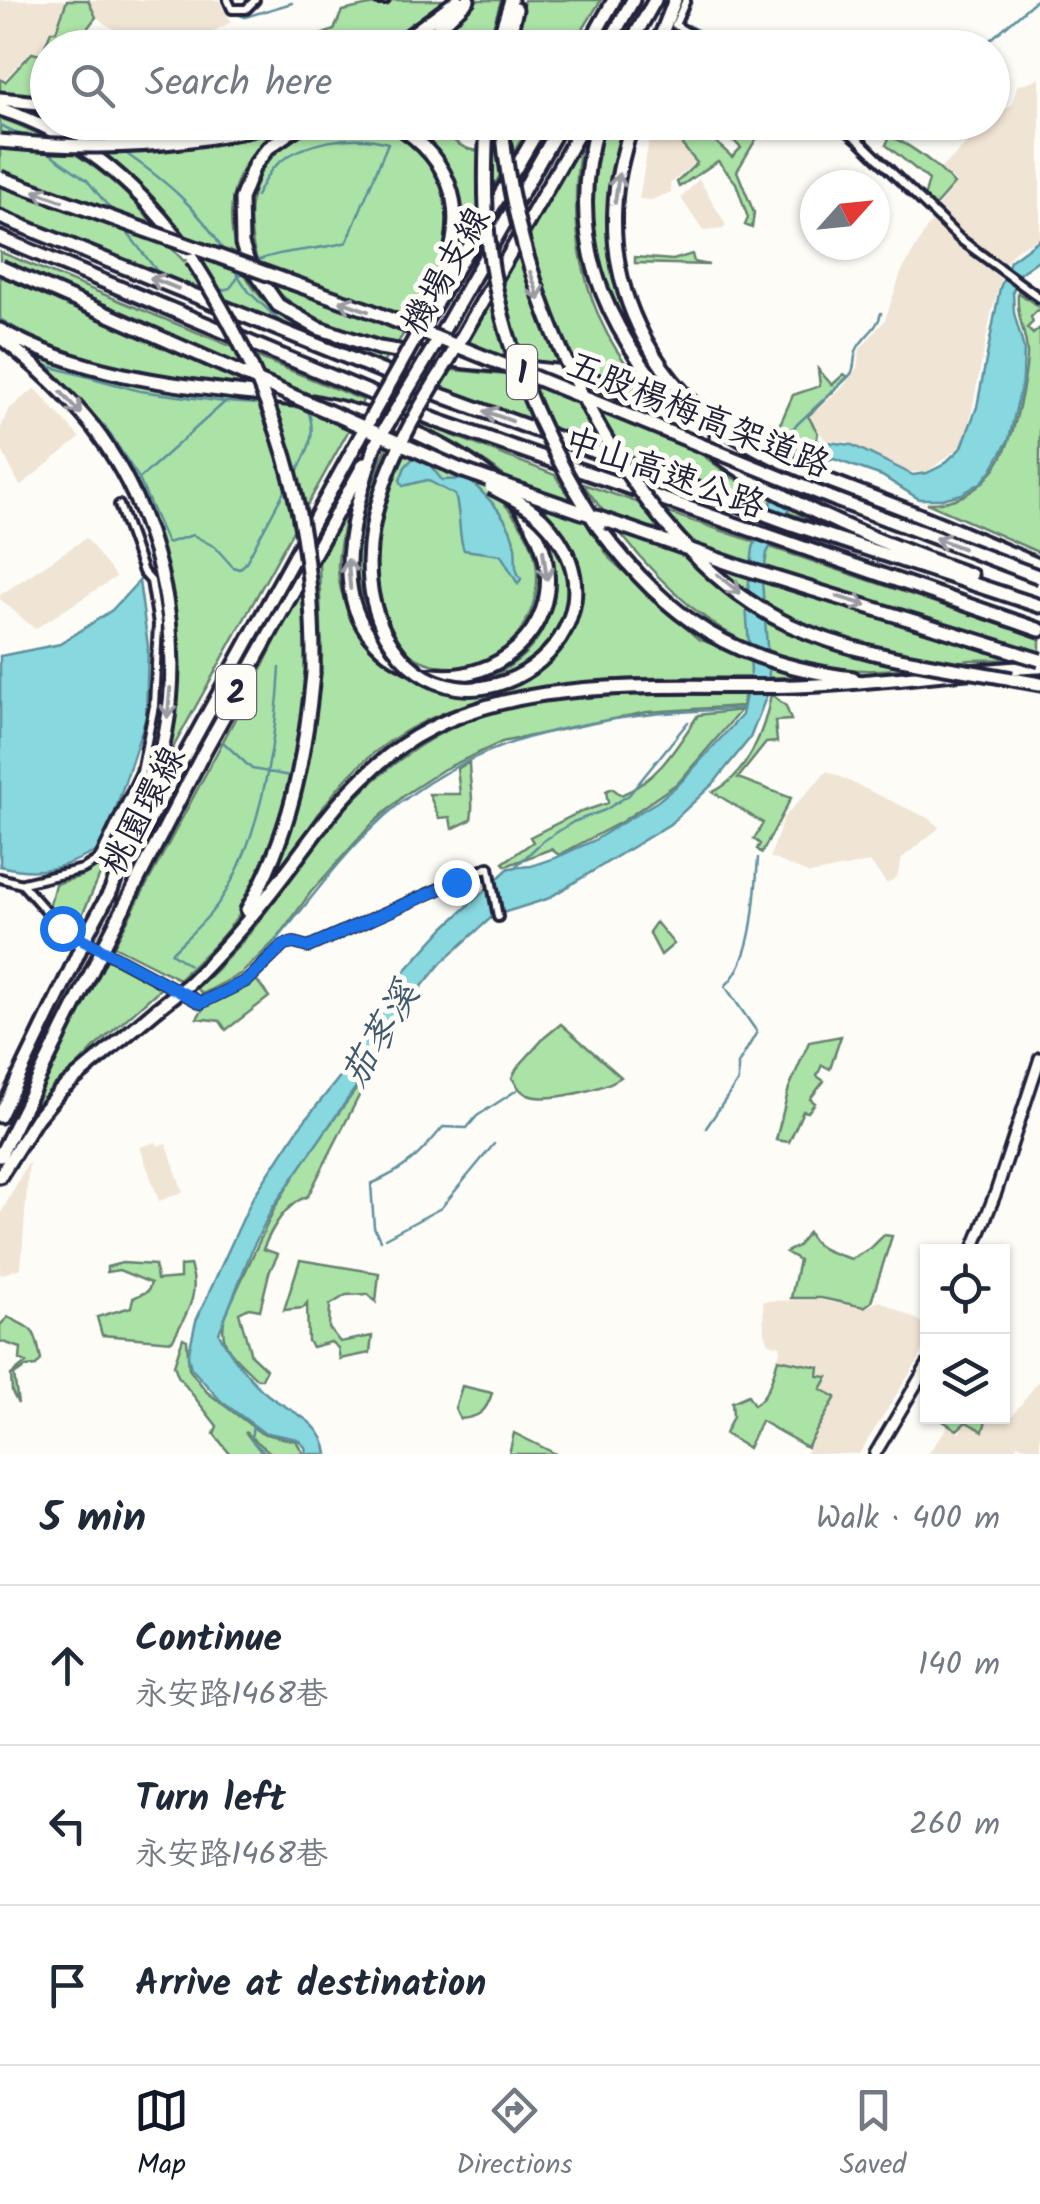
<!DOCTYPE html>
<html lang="en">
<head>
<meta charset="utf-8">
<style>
	body { margin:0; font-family:Kalam,"LXGW WenKai TC",sans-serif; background:#f2f2f3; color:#1f2937 }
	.controls { position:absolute; right:30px; bottom:30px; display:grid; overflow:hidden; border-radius:0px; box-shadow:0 2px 8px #0004 }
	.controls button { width:90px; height:90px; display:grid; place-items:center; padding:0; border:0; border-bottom:2px solid #e0e1e3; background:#fff; color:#1f2937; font:50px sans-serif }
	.compass { position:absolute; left:800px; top:170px; width:90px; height:90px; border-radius:50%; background:#fff; box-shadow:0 2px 8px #0004; rotate:63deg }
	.stop { position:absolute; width:30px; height:30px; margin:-22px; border:8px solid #1a73e8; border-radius:50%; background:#fff }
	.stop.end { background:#1a73e8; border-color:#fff; box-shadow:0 2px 10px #0008 }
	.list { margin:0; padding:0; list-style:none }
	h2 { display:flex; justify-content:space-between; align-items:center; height:130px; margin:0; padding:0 40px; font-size:42px }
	h2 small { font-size:32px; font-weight:400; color:#747a83 }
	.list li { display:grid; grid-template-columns:65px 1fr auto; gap:30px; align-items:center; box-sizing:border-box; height:160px; padding:0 40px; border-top:2px solid #e0e1e3 }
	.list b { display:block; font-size:38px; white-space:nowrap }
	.list p { margin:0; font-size:32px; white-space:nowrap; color:#747a83 }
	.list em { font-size:32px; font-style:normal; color:#747a83 }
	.icon { flex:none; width:55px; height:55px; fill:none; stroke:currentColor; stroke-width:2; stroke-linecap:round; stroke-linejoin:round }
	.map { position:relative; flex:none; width:1040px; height:1454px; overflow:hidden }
	.search { position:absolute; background:#fff; box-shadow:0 2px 8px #0004; left:30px; right:30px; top:30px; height:110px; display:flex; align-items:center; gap:25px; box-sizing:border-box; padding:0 35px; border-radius:55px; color:#747a83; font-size:38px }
	.sheet { height:610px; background:#fff }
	nav { display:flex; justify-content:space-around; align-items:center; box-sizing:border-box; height:140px; border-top:2px solid #e0e1e3; background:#fff; font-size:28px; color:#747a83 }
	nav a { display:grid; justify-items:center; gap:5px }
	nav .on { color:#111827 }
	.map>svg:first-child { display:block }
	.built { fill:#f0e4d4 }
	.green { fill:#abe2a6; stroke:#668270; stroke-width:2.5 }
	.water { fill:#87d8df; stroke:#5f8f9d; stroke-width:2.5 }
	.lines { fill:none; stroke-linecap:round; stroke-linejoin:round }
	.stream { stroke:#5f8f9d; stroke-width:2.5 }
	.street-tunnel { stroke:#d1d0d1; stroke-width:6; stroke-dasharray:6 3; stroke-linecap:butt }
	.street-casing { stroke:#22223b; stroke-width:14 }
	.secondary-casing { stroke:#22223b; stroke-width:16 }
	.highway-casing { stroke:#22223b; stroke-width:19 }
	.street { stroke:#fdfcf7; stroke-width:6 }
	.secondary { stroke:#fdfcf7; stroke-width:9 }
	.highway { stroke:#fdfcf7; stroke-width:11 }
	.highway-bridge-casing { stroke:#22223b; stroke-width:19; stroke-linecap:butt }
	.highway-bridge { stroke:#fdfcf7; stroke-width:11 }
	.oneway { stroke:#9a9aa2 }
	.route { stroke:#1a73e8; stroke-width:12 }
	.labels { text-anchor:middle; stroke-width:10; stroke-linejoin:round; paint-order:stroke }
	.shield { fill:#fdfcf7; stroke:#646373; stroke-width:2.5 }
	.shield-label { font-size:32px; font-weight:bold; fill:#22223b }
	.street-label { font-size:35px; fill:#22223b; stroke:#fdfcf7 }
	.water-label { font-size:38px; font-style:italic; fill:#40596c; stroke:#fdfcf7 }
</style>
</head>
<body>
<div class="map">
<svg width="1040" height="1454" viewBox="0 0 1040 1454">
	<rect width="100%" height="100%" fill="#fdfcf7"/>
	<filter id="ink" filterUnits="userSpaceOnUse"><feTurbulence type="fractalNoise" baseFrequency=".01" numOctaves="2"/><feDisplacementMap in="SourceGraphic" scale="20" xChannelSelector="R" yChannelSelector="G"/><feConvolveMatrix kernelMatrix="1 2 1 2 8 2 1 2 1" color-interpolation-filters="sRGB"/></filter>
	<g filter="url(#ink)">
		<!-- built -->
		<path class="built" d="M0 0H66L55 30H49L40 53 30 52 3 81 0 78Z
			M89 0H219L231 22 195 41 166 47 124 34 105 24 97 17Z
			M1040 78V238L1017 249 1003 265 936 209 956 183 941 168 989 123 992 122 998 113 1012 105 1017 86Z
			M652 123H681L690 134 681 145 695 163 670 184 671 192 651 200 639 199Z
			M699 179 726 225 723 229 703 231 681 198Z
			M931 221 962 250 1001 279 991 314 968 431 961 446 927 472H906L849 442 825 440 810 416 843 387 857 368 860 349 885 320 901 273Z
			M35 388 80 438 20 486 0 446V430L8 410Z
			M86 538 116 577 35 629 0 599V595Z
			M827 771 932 820 939 828 902 858 897 877 887 884 870 862 810 874 770 857 784 817Z
			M156 1142 158 1146 166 1143 183 1192 159 1201 140 1147Z
			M29 1161 21 1268 0 1275V1215Z
			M819 1300 863 1308 880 1301 927 1325V1337L919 1359 859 1454H805L838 1396 823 1389 829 1377 819 1375 820 1365 778 1358 781 1346 769 1343 764 1330 763 1301Z
			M1040 1379V1454L1017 1444 1013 1454H928L948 1426 959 1433 966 1422 959 1417 1002 1416 1003 1412 1012 1416Z"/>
		<!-- green -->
		<path class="green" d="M67 0H88L96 17 73 47 48 48 47 97 0 92V79L5 82 32 53 41 55 51 31H56Z
			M392 0H446L378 47 279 48 297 36 313 38 334 30 342 11Z
			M476 0H501L487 47 427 48Z
			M524 0H601L572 47 511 48Z
			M0 118C50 136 96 162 133 201 151 220 165 243 184 261L197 255C160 204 113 148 53 123L179 125 248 123 186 133 191 148 273 131C261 144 248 158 240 174 220 220 236 278 273 309 303 336 350 346 388 356L382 364 0 212Z
			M688 122 706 123 707 134 732 157 741 148 734 141H730L729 126 739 133 744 127 758 136 737 171 754 213 752 228 745 225 748 218 736 183 718 161 679 187 677 182 697 163 682 145 691 135 684 126Z
			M326 123C339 123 353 121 365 123 405 128 444 167 449 206 455 253 421 307 397 344 354 332 305 320 273 287 261 275 254 255 252 239 242 176 271 146 326 123Z
			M404 123H439C464 162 498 158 524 123H531L461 241C465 194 445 147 404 123Z
			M604 123H624C595 214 604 283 652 366 594 287 580 218 604 123Z
			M890 136C915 148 935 163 954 184L934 207 924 198 929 180 886 145Z
			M581 144C565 236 587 340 662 401L658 403C600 362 530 359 461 355Z
			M0 252 363 400 360 408C237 380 113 388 0 322Z
			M692 254 694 262 709 265 635 263V257L673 260Z
			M1018 292 1040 308 1031 317 1033 322 1027 328 1033 334 1040 328V553L927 503C985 504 1009 455 1019 406 1023 388 1027 371 1027 352 1026 332 1016 318 1018 292Z
			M43 356 129 383 180 393 300 404 356 417 170 753 167 752 177 683 175 623 163 552 132 482 39 364Z
			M431 368 561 380 622 400 644 411 733 478 836 530 425 381Z
			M818 369 832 385 844 374 848 377 808 416 818 433 817 439 794 451 766 437 781 422 793 395 820 386Z
			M421 423 555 475 610 559 698 639 801 677C660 680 469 661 359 766 329 794 308 830 285 864L278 862 296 810 313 730 322 657 319 563 347 511C343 528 339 546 338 564 337 596 357 638 383 657 397 667 412 680 428 685 439 688 455 684 466 683 484 682 500 674 514 663 577 617 557 523 505 477 480 455 449 442 419 428Z
			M392 433C444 455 487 475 520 524 575 603 487 712 400 648 370 626 357 596 356 557 355 516 378 472 392 433Z
			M583 484 1040 638V659C1017 660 994 659 971 660 941 663 910 669 880 670 736 675 660 590 583 484Z
			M304 581C310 689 304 808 246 904 229 933 203 956 179 979L114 946 263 666Z
			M745 694 742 706 647 712 502 742 444 769 406 794 372 824 311 892 278 938 242 973 202 994 197 988C226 962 251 934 273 902 286 883 297 863 312 846 352 798 399 751 458 725 545 687 652 697 745 694Z
			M771 694 786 706 791 720 775 721 777 742 766 743 738 778 791 798 762 853 757 849 760 844 754 839 763 823 713 792C747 776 765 730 771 694Z
			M741 710 679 782 623 821 559 855 551 849 506 866 503 863 533 842 530 837 578 813 608 803 606 791 612 788 621 795C659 779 676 748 698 715Z
			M469 762C469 783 475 799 471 820L452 829 450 817 439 818 429 794H460L457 769Z
			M107 859 76 929 49 908 55 884 82 876Z
			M656 922 674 944 661 955 649 932Z
			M106 958 161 988 97 1045 36 1109 32 1104Z
			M255 978 269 997 226 1030 220 1021 197 1018 206 1004Z
			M561 1024 621 1077C604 1089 548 1103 528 1095 519 1091 517 1085 512 1078L517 1068 545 1037Z
			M841 1036 830 1069 822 1065 817 1076 824 1081 810 1099 815 1103 808 1112 803 1111 789 1142 776 1140 789 1088 809 1042Z
			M357 1088 362 1090 308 1196C285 1204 272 1228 263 1249L278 1254 269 1273 260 1310 249 1308 239 1313 251 1355 266 1369 262 1379H257C236 1357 217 1348 225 1316L275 1207 304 1160Z
			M808 1232C815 1250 834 1253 851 1259L871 1248 884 1235 892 1236 871 1302 864 1307 821 1298H791L799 1260 786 1252 798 1246Z
			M300 1260 379 1273 376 1302 368 1294 346 1295 330 1305 329 1328 340 1342 372 1336 370 1353 340 1359 338 1348 331 1342 312 1347 308 1341 307 1303 303 1308 284 1310Z
			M122 1263 155 1265 157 1280 180 1278V1266L190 1265C201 1295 186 1314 172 1341L102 1335 97 1317 131 1307 133 1298 148 1291 151 1283 119 1270 107 1272V1267Z
			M8 1317C35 1331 35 1328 41 1360L36 1366 26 1367 14 1375 18 1404 12 1392 11 1375 26 1363 20 1360 21 1348 0 1341V1325Z
			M183 1338 187 1340 189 1369 207 1392 261 1433 296 1441 304 1454H272L245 1432 263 1454H230L214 1434 217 1426 178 1376 174 1365Z
			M778 1359 819 1367 818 1376 828 1377 821 1389 836 1397 807 1447 761 1421 748 1448 725 1434 733 1416 732 1402 748 1395 754 1405C769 1396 773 1375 778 1359Z
			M462 1386 492 1393C486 1412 480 1417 460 1419L455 1408Z
			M946 1416 965 1420 967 1417H987L983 1431 966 1422 957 1430 943 1421Z
			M514 1433 556 1454H509Z"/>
		<!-- water -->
		<path class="water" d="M1040 239V259L1020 273 1013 291 1014 313 1024 349 1023 378 1009 439 991 471 982 482 962 494 942 499H919L882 476 834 459 815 465 805 479 767 553 762 581 769 672 767 695 750 738 713 784 670 824 547 899 493 916 442 962 400 1013 356 1087 273 1207 253 1247 219 1333C227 1351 252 1383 268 1395 291 1413 323 1420 327 1454H306L305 1447 297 1439 263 1432 222 1402 191 1368 188 1356 196 1321 252 1199 298 1129 338 1079 393 984 445 927 509 868 531 866 555 858 593 841 658 801 680 783 742 715 751 671 746 606 753 548 784 470 796 453 820 441 852 445 913 475 927 473 943 465 962 447 977 407 1000 288 1010 261Z
			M414 457 424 458 442 480 468 479C488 497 512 520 515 547 517 560 513 568 521 579L518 584 501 555 464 550C458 537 461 514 455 495L427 480 403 486 400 480 405 467Z
			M139 581 148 646 146 718 103 848C65 867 42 877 0 866V656L60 644 112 610Z"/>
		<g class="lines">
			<!-- stream -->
			<path class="stream" d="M222 0 227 10 245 17 292 3
				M654 15H660
				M688 25 726 45
				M512 40 542 48
				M981 48 1036 0
				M457 122 463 132 480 136
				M858 122 886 137
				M82 124 106 140
				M0 125 26 137
				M890 129 894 122
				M45 150 87 180 115 215
				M121 150C162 178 200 208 224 252
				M122 226 157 271 207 293
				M254 262C282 249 317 251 347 242L388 143C354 133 300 141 273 168 266 176 261 187 256 196
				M233 268 249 292 283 324
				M215 292 230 288 243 271
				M0 319C47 348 98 364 153 375
				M48 366 140 391 225 402 139 479 167 543 193 535 215 547 233 567 239 569 245 564 287 486
				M49 367 106 428 138 477
				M175 379 257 387
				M299 393 349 401
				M225 402 260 404
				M273 405 307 408C318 434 308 452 295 475
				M776 444 851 374C856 365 853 357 857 349 864 335 878 329 881 313
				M224 743 252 769 290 776
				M515 867 543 841 573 822 605 810 629 795 688 722
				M189 965 171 953C184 940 198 928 210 914 259 856 276 742 280 668
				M251 969C295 923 329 869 375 825 451 752 542 727 645 715 677 711 711 711 743 708
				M706 1128 738 1081V1064L757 1032 725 986C754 960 755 895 758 858
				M385 1238 441 1208 494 1144
				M380 1240 374 1227 371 1184C406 1169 419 1156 443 1127L467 1128 477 1116 517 1090
				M253 1425 251 1440 267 1454"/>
			<!-- street-tunnel -->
			<path class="street-tunnel" d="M636 0 674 9"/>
			<!-- street casing -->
			<g class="street-casing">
				<path id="street" d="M228 0 232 9H246L255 0
					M378 0H385
					M686 0 675 25 714 48
					M837 122 862 143 960 239 1040 298
					M0 878 22 884 61 928 201 1003 248 980 284 945 294 943 308 947 489 867 498 917
					M23 883 83 869 99 859 141 772 154 706 158 624 151 581 143 572 119 505"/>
			</g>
			<!-- secondary casing -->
			<g class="secondary-casing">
				<path id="secondary" d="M972 1252 996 1192 1040 1058
					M875 1454 928 1364"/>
			</g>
			<!-- highway casing -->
			<g class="highway-casing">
				<path id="highway" d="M393 48 458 0
					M418 48 468 0
					M496 48 511 0
					M507 48 516 9
					M587 48 614 0
					M606 48 633 0
					M628 48 655 0
					M656 48 675 0
					M0 99 48 104
					M0 109C78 134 132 179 181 243
					M305 122 268 148 254 166 241 199 242 244 248 262 278 305 318 328 379 348 466 362 555 371 589 378 646 403 703 444
					M392 122C459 163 468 217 440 285
					M598 122C559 250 615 346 702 436
					M632 122C625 149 616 177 615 205 609 299 658 388 737 437 784 467 840 484 891 504 941 523 991 545 1040 566
					M0 217 446 397 792 524 1040 606
					M0 238 438 421 1040 630
					M0 330C92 381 192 386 294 399
					M417 335 543 122
					M0 337C34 364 66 393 93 427 156 509 185 628 166 730 156 787 130 841 109 895
					M461 339 585 122
					M436 343 562 122
					M313 402C378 414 444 439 495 481
					M375 445C351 522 316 626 415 669
					M718 455C795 510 882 543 971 575
					M599 528C670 621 734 663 853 678
					M433 675C497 683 558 630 546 563 542 539 531 520 516 501
					M1012 679 1040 684
					M133 850 360 437
					M247 910C290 837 305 758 313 674
					M87 934 110 892
					M105 944 205 750 364 464
					M189 984C223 951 255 913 284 875 319 829 341 794 388 756 498 668 666 690 798 686 879 683 959 670 1040 667
					M0 1116 72 967
					M0 1156 89 977
					M0 1176 37 1118 59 1092 156 1010"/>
			</g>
			<!-- street -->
			<use href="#street" class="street"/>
			<!-- secondary -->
			<use href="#secondary" class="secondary"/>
			<!-- highway -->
			<use href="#highway" class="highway"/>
			<!-- highway-bridge casing -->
			<g class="highway-bridge-casing">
				<path id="highway-bridge" d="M487 122C485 161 484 199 488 237 498 339 543 442 599 528
					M502 122C513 293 628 549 790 625 859 657 938 665 1012 679
					M0 141C92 150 188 149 278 122
					M0 178 371 311 836 500 1040 577
					M192 259C277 390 315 518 313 674
					M0 267 461 470 740 567 1040 660
					M461 339C433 387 400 434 383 487 367 534 361 589 386 635 460 766 651 628 542 519 528 505 508 496 491 487
					M360 437 417 335
					M375 445 436 343
					M72 967 87 934
					M89 977 105 944
					M156 1010 189 984"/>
			</g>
			<!-- highway-bridge -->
			<use href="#highway-bridge" class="highway-bridge"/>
		</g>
		<!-- one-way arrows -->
		<defs><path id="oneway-shaft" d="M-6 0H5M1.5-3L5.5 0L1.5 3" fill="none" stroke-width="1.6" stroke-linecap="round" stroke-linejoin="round" transform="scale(2.5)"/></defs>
		<g class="oneway">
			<use href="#oneway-shaft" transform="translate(617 188) rotate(-82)"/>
			<use href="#oneway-shaft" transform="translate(48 196) rotate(-160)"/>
			<use href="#oneway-shaft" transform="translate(164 283) rotate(-158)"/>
			<use href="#oneway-shaft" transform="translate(535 286) rotate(71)"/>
			<use href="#oneway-shaft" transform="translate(354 306) rotate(-160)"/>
			<use href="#oneway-shaft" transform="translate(71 403) rotate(48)"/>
			<use href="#oneway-shaft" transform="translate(498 416) rotate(-160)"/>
			<use href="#oneway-shaft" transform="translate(949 543) rotate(-159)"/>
			<use href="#oneway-shaft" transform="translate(545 565) rotate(82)"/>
			<use href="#oneway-shaft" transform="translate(349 574) rotate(-95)"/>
			<use href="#oneway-shaft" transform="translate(729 584) rotate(39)"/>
			<use href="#oneway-shaft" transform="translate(852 601) rotate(17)"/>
			<use href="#oneway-shaft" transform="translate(169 703) rotate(95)"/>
		</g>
	</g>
	<g class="lines" filter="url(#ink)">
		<!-- route -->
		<path class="route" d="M62 928 201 1003 248 980 284 945 294 943 308 947 456 882"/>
	</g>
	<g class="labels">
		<!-- shield labels -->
		<g class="shield">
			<rect x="507" y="345" width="30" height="54" rx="8"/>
			<rect x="216" y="665" width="40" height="54" rx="8"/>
		</g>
		<g class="shield-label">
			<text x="522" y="383">1</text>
			<text x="236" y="703">2</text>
		</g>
		<!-- street labels -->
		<g class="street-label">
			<text transform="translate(445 270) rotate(-60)" y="12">機場支線</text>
			<text transform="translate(699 414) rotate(22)" y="12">五股楊梅高架道路</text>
			<text transform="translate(665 472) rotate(19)" y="12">中山高速公路</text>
			<text transform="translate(142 810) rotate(-62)" y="12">桃園環線</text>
		</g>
		<!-- water labels -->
		<g class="water-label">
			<text transform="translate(379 1034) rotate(-59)" y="13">茄苳溪</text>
		</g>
	</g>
</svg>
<div class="controls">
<button><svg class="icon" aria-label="locate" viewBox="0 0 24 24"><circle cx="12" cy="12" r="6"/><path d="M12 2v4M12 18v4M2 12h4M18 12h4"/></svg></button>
<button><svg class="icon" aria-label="layers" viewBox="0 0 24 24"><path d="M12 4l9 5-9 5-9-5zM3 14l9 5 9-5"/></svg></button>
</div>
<svg class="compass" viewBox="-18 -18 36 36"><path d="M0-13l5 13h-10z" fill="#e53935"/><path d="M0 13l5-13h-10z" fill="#747a83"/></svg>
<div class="stop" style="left:62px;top:928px"></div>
<div class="stop end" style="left:456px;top:882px"></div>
<div class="search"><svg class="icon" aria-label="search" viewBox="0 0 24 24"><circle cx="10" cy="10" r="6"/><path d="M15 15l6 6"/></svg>Search here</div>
</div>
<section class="sheet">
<h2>5 min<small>Walk · 400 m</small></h2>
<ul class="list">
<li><svg class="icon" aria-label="ahead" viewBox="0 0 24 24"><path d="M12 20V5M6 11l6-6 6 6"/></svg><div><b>Continue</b><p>永安路1468巷</p></div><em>140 m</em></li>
<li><svg class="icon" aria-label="left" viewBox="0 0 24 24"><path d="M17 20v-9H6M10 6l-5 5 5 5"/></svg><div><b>Turn left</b><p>永安路1468巷</p></div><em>260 m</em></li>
<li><svg class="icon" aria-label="arrive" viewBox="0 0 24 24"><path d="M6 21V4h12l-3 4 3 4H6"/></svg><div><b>Arrive at destination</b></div></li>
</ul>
</section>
<nav>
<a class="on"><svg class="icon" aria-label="map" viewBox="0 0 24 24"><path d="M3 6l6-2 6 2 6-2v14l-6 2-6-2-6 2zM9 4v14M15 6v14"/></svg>Map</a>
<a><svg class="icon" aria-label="directions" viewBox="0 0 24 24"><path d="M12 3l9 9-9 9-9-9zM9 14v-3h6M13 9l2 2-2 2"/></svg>Directions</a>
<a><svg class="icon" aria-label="saved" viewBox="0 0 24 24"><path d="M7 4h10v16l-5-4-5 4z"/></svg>Saved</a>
</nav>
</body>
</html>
